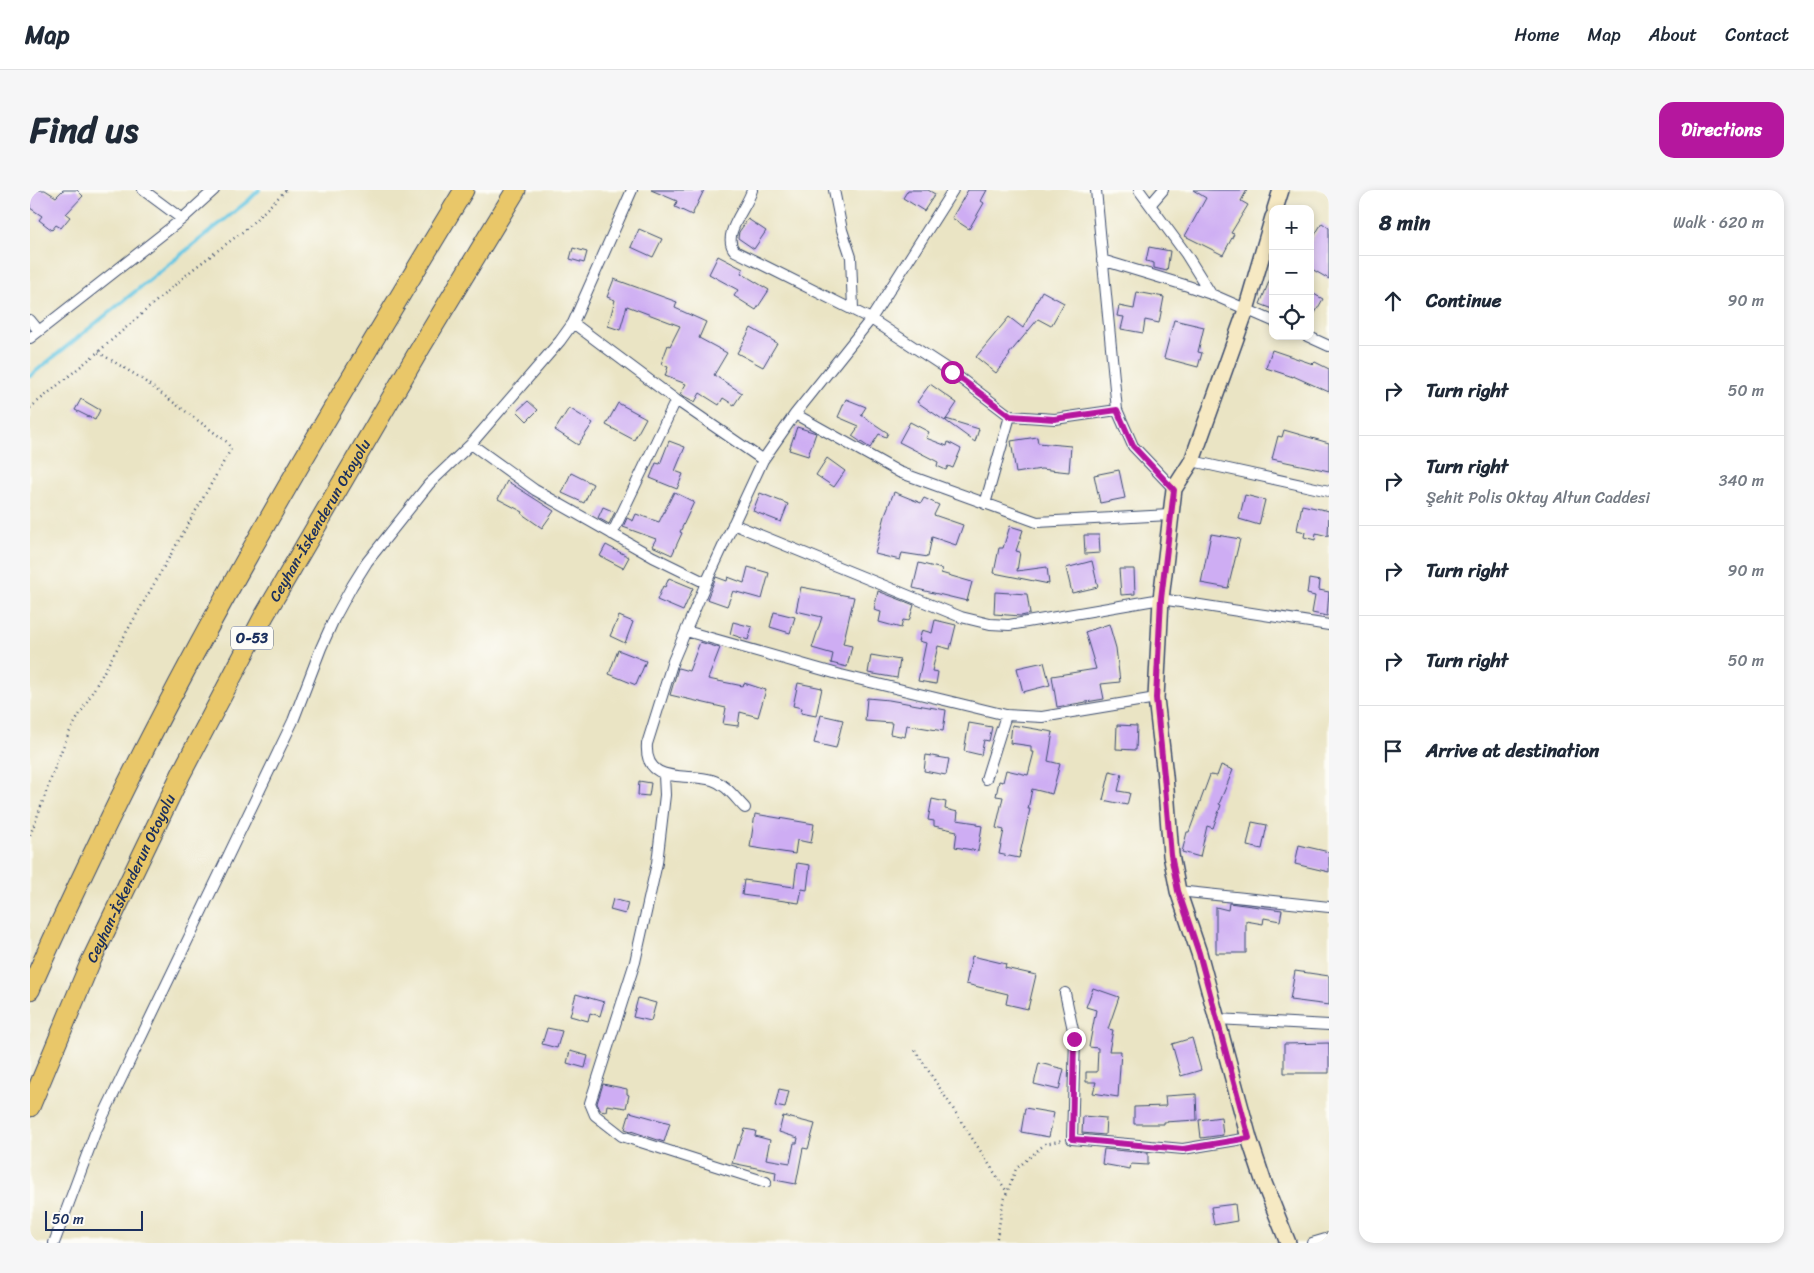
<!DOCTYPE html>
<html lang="en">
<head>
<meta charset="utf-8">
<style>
	body { margin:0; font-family:Sriracha,sans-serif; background:#f6f6f7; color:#1f2937 }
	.controls { position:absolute; right:15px; top:15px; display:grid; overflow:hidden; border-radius:10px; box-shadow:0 2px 8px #0003 }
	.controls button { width:45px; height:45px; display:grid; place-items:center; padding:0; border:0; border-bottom:1px solid #e0e1e3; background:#fff; color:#1f2937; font:25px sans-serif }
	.scale { position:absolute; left:15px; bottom:12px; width:98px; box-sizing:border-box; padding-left:5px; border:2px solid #1b2f5e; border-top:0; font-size:14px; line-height:18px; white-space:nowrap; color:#1b2f5e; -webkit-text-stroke:4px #fdfcf7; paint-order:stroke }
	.stop { position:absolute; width:15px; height:15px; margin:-11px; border:4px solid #b5179e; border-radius:50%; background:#fff }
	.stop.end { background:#b5179e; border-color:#fff; box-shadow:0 1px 5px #0008 }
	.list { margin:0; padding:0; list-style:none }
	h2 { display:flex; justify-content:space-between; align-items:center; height:65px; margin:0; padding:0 20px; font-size:21px }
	h2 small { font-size:16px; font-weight:400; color:#747a83 }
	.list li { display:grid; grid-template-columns:32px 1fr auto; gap:15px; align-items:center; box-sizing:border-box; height:90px; padding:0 20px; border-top:1px solid #e0e1e3 }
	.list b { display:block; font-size:19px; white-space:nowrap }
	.list p { margin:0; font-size:16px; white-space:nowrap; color:#747a83 }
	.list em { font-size:16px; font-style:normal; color:#747a83 }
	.icon { flex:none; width:28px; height:28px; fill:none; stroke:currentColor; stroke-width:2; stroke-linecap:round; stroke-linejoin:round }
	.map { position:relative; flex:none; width:1299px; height:1053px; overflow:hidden; border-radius:15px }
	header { display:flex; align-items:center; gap:30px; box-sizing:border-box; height:70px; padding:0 25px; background:#fff; border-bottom:1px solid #e0e1e3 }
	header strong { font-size:24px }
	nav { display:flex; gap:28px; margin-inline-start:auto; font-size:18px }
	.intro { display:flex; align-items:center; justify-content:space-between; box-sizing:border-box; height:120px; padding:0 30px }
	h1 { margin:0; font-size:35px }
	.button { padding:12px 22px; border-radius:15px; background:#b5179e; color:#fff; font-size:18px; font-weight:700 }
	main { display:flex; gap:30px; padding:0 30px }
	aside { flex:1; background:#fff; border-radius:15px; box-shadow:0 2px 8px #0003 }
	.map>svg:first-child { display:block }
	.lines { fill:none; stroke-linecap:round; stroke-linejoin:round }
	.stream { stroke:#64c6e2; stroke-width:4 }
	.building { fill:#ceadf3 }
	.street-casing { stroke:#3a4a6d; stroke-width:12 }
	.secondary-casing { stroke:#3a4a6d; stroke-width:18 }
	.highway-casing { stroke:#3a4a6d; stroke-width:21 }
	.path { stroke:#3a4a6d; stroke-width:2.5; stroke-dasharray:1 4; stroke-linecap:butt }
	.street { stroke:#fff; stroke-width:10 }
	.secondary { stroke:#f6e9c3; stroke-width:15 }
	.highway { stroke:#e9c769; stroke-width:19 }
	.route { stroke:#b5179e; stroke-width:6 }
	.labels { text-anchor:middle; stroke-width:4; stroke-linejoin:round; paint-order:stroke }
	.shield { fill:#fdfcf7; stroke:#5f6c8c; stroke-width:1 }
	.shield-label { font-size:14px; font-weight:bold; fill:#1b2f5e }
	.street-label { font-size:15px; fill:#1b2f5e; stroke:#fdfcf7 }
</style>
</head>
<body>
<header>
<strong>Map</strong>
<nav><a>Home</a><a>Map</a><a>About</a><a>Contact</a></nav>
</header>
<div class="intro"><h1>Find us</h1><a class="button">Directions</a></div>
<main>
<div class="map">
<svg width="1299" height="1053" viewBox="0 0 1299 1053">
	<rect width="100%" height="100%" fill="#fdfcf7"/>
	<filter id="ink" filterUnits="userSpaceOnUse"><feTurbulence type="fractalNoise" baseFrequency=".02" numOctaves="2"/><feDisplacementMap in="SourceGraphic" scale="10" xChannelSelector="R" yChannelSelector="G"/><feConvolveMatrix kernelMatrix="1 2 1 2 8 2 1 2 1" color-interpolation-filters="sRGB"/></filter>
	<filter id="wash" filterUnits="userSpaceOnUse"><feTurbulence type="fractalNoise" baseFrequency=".0096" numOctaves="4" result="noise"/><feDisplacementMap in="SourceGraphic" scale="20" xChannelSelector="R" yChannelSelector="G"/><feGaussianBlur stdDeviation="1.12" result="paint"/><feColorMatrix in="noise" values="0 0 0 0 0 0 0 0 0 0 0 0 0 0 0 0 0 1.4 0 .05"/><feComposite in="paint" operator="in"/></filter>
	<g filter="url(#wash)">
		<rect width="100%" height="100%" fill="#eae4c4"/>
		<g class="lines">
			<!-- stream -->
			<path class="stream" d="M0 186 219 10 229 0"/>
		</g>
		<g id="blocks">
			<!-- building -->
			<path class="building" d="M0 0H15L26 7 33 0H47L53 6 36 24 40 27 31 38 26 35 22 40 9 30 12 26 0 18Z
				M621 0H674L662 25 645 17 647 11Z
				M878 0H898L905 4 894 21 873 8Z
				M938 0H957L951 11 954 13 939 39 922 28Z
				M1163 0H1217L1211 11 1218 15 1201 43 1204 44 1193 65 1155 46 1176 8Z
				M718 29 736 41 724 59 708 48 709 42Z
				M1292 33 1299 38V89L1280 78V53Z
				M609 39 632 49 623 67 601 57Z
				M1119 57 1140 61 1137 81 1124 78V73L1116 71Z
				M543 58 557 62 554 73 540 69Z
				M688 66 713 79 711 83 739 100 726 120 704 106 708 100 679 84Z
				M1242 84H1243V119L1230 114Z
				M584 89 647 112 645 118 676 132 669 148 697 163 684 185 712 203 704 215 693 208 689 215 670 203 665 212 650 204 656 194 635 186 638 177 631 174 638 155 640 156 650 136 597 116 590 140 578 136 585 110 577 107Z
				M1012 101 1034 113 1021 136 1008 129 979 164 980 165 966 183 946 167 979 127 993 138Z
				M1107 102 1134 107 1129 133 1115 130 1113 143 1091 139 1094 127 1087 126 1089 116 1104 119Z
				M1280 102 1293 109 1280 132Z
				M1144 130 1174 137 1168 162 1172 163 1168 177 1134 168Z
				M721 138 747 153 733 177 707 163Z
				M1242 160 1283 174 1285 172 1299 179V202L1263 186V187L1236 178Z
				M900 194 927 213 915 231 887 212Z
				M51 209 70 220 65 230 45 220Z
				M816 209 836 217 831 225 858 243 856 247 849 244 840 258 822 246 829 236 808 227Z
				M498 211 508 220 497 231 487 221Z
				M588 213 616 228 604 250 576 235Z
				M539 218 563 233 548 255 525 240Z
				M916 229 949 239 945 252 916 231Z
				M880 232 899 242 896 248 917 256 918 252 931 259 923 278 918 276 916 280 907 276 908 272 869 252Z
				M767 237 786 243 778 266 759 260Z
				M1254 240 1299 253V281L1242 269 1248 246 1252 247Z
				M1007 247 1008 253 1041 256 1039 282 1011 279 986 283 981 251Z
				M639 251 655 257 645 281 653 284 647 299 620 288 626 273 630 274Z
				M797 268 815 281 804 297 786 285Z
				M1089 280 1095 308 1070 313 1064 285Z
				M541 283 563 294 554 313 532 303Z
				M477 291 524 321 512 338 492 324 493 322 468 309Z
				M644 302 664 312 650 342 652 343 642 365 622 356 626 349 593 337 597 328 603 331 606 324 629 332Z
				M864 302 891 313 894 308 909 315 904 325 933 335 926 355 902 347 898 367 872 363 870 370 845 364 856 322Z
				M730 303 758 314 751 332 723 321Z
				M1215 305 1235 310 1229 335 1209 329Z
				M1272 315 1299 321 1298 346 1286 343 1285 350 1274 347 1275 342 1267 340Z
				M573 317 585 322 579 334 568 328Z
				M980 336 993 340 986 361 990 362 987 381 1017 377 1019 394 964 383 969 358H973Z
				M1181 344 1210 349 1198 398 1171 393Z
				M1054 345H1069L1070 363 1055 364Z
				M576 355 599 367 593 378 570 366Z
				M1062 371 1068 397 1042 403 1036 378Z
				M889 373 912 379 911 383 942 392 937 411 883 398Z
				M718 377 739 383 732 409 703 401 697 416 677 409 686 387 697 391 698 387 714 393Z
				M1089 379H1104L1105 404 1091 405Z
				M639 388 663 398 653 421 627 410 633 396 635 397Z
				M1279 389 1290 391 1289 400 1299 402 1297 426 1282 423 1285 406 1277 404Z
				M771 397 824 407 813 454 822 456 817 477 801 473 803 464 782 458 792 427 766 421Z
				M848 401 884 415 879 431 873 430 871 438 849 432 851 422 844 420Z
				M965 402 997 404 1000 424 991 426 964 424Z
				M744 422 765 427 760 443 740 437Z
				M589 426 603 432 595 453 580 446Z
				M905 430 926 435 920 459 908 456 902 481 908 482 906 494 888 491 896 453 889 451 892 440 902 443Z
				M703 432 722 437 718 450 700 444Z
				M1079 434 1086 458 1090 492 1071 494 1074 509 1027 517 1022 486 1066 479 1055 442Z
				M670 452 690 458 678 489 713 496 714 493 736 500 728 527 710 522 708 536 693 534 696 518 640 505 648 478 659 481Z
				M588 460 616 471 606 495 579 484Z
				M841 465 870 470 867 488 838 483Z
				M1014 472 1020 495 993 502 987 478Z
				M768 493 792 498 786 526 771 523 772 518 763 516Z
				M837 508 859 510 916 520 913 541 877 535 875 547 860 544 862 533 835 531Z
				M791 525 813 530 806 558 784 553Z
				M939 533 962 537 959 551 954 550 951 565 934 561Z
				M982 535 1023 542 1018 571 1030 574 1022 604 1002 599 998 619H1000L989 668 969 664 974 640 966 638 973 607 966 606 969 591 973 592 976 580 998 585 1004 562H1001V556L980 553Z
				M1087 535 1107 536 1106 560 1086 559Z
				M896 565 919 569 916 585 894 581Z
				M1191 575 1203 580 1189 614 1191 615 1183 638 1177 636 1170 667 1152 662 1157 642H1159L1180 585 1187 586Z
				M1080 581 1092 584 1088 601 1100 603 1097 615 1073 610Z
				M609 591 621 593 619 606 608 605Z
				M902 609 916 612 915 619 928 622 927 630 947 633V635L952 636 948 661 925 657 927 641 904 636V631L898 630Z
				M725 624 784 634 781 653 767 650 765 664 720 657Z
				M1222 632 1237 635 1232 659 1217 656Z
				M1269 655 1299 662V682L1265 674Z
				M767 673 780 675 777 700 772 699 769 713 712 705 714 690 764 697Z
				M583 709 598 713 595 724 580 720Z
				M1199 713 1252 720 1250 731 1234 728 1233 734 1216 731V763H1186V717L1198 720Z
				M942 766 976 774 975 778 1006 785 998 819 976 814 978 804 936 794Z
				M1265 781 1299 786V815L1260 810Z
				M1063 798 1089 807 1078 839 1083 840 1079 861H1091L1088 907 1063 903 1066 892H1056V882H1067L1068 858 1059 857 1066 820 1056 817Z
				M546 804 574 812 570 826 560 823 558 831 540 826Z
				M608 808 626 813 621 831 603 827Z
				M517 838 532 841 527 858 512 854Z
				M1162 848 1171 880 1151 886 1142 854Z
				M1299 853V883H1254V854Z
				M540 861 558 866 555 878 537 873Z
				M1009 873 1034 879 1029 900 1004 894Z
				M573 894 597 899V904L599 905 596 918 577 915 576 921 570 920 567 913Z
				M749 899 759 901 755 918 745 916Z
				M1166 904 1167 930 1134 932V934H1104V917L1136 916 1135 906Z
				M995 918 1024 923 1019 947 991 942Z
				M600 922 640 933 634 952 595 939Z
				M753 926 785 934 778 959 773 958 766 994 745 990 746 982 702 973 707 955H709L715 939 726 941 725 946 740 950 736 969 760 973 764 953H767L768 948 749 942Z
				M1053 926 1076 928 1075 945 1052 943Z
				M1191 927 1193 945 1171 948 1169 930Z
				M1074 959 1118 963V975L1101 974 1100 979 1072 974Z
				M1205 1014 1207 1031 1184 1035 1181 1017Z"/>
		</g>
	</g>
	<g filter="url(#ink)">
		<use href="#blocks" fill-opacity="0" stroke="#3a4a6d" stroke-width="1"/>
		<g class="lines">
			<!-- street casing -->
			<g class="street-casing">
				<path id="street" d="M113 0 152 29
					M602 0 543 133 646 210 733 270
					M722 0C718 17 690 45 705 61L841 129 922 182 980 226 1025 229 1087 220
					M804 0 812 40 821 67 823 119
					M1066 0 1087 220 1103 256 1144 299
					M1109 0 1156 64 1181 104
					M1120 15 1133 0
					M1072 70 1158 96 1181 104 1243 131
					M0 130 9 141
					M1277 146 1299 156
					M0 148 152 29 184 0
					M765 224 869 282 1007 332 1140 325
					M441 254 505 300 623 367 676 393
					M1162 271 1299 301
					M955 314 980 226
					M703 334 931 427 960 434 979 435 1131 409 1299 435
					M582 344 646 210
					M656 441 811 485 976 525 1012 527 1126 508
					M634 585 635 605 627 673 605 772 560 913 565 925 592 946 736 992
					M956 589 976 525
					M715 618C705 608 696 594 682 590 656 583 614 595 617 554L643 471 676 393 733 270 765 224 841 129 923 0
					M1148 701 1299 717
					M1035 803 1045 849 1042 949 1153 959 1219 948
					M1186 829 1299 835
					M24 1053 65 943 263 531 291 458 304 429 322 396 337 372 399 294 441 254 530 151 543 133
					M1282 1053 1299 1048"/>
			</g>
			<!-- secondary casing -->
			<g class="secondary-casing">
				<path id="secondary" d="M1245 19 1251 0
					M1243 27 1216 120 1162 271 1144 299 1131 409 1126 508 1135 586 1141 665 1148 701 1169 763 1219 948 1234 993 1258 1053"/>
			</g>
			<!-- highway casing -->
			<g class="highway-casing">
				<g id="highway">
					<path d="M0 800C21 751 44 703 67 655 175 429 304 214 434 0"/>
					<path id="s1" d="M0 917 60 773 152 582 234 426 391 157 486 0"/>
				</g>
			</g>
			<!-- path -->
			<path class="path" d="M0 218 68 162 162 80 215 40 256 0
				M0 645C14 611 24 576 39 543L201 259 197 252 109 187 68 162
				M885 860 977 1002
				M966 1053 973 1013 986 979 1015 954 1033 950"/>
			<!-- street -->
			<use href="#street" class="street"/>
			<!-- secondary -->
			<use href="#secondary" class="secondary"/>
			<!-- highway -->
			<use href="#highway" class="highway"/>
		</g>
	</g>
	<g class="lines" filter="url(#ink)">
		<!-- route -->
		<path class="route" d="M922 182 980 226 1024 229 1087 220 1103 256 1144 300 1131 409 1126 508 1134 586 1141 665 1148 701 1169 763 1219 948 1153 959 1042 949 1044 849"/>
	</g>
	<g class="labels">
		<!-- shield labels -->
		<rect class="shield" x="201" y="436.5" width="42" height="23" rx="4"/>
		<g class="shield-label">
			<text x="222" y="453">O-53</text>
		</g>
		<!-- street labels -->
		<g class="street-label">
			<text dy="5" stroke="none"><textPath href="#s1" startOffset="655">Ceyhan-İskenderun Otoyolu</textPath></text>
			<text dy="5" stroke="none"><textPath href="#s1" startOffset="250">Ceyhan-İskenderun Otoyolu</textPath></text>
		</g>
	</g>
</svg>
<div class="controls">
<button>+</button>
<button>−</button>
<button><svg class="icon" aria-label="locate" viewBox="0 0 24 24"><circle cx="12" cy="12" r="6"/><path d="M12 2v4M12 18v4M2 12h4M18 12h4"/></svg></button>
</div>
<div class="scale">50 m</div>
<div class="stop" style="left:922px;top:182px"></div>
<div class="stop end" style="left:1044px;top:849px"></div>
</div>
<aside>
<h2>8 min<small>Walk · 620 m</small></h2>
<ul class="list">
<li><svg class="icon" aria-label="ahead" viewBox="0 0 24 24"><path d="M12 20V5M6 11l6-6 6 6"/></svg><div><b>Continue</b></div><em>90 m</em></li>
<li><svg class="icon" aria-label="right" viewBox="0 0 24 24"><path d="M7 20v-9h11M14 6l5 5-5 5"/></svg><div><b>Turn right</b></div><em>50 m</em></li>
<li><svg class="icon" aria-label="right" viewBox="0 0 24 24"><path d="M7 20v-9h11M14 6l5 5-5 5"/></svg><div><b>Turn right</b><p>Şehit Polis Oktay Altun Caddesi</p></div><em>340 m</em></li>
<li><svg class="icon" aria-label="right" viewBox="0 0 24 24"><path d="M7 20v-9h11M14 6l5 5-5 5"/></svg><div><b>Turn right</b></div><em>90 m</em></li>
<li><svg class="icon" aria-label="right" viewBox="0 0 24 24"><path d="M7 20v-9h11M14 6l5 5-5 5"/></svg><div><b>Turn right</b></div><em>50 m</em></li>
<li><svg class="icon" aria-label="arrive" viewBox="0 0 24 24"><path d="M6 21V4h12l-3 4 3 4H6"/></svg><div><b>Arrive at destination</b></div></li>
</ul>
</aside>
</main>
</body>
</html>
